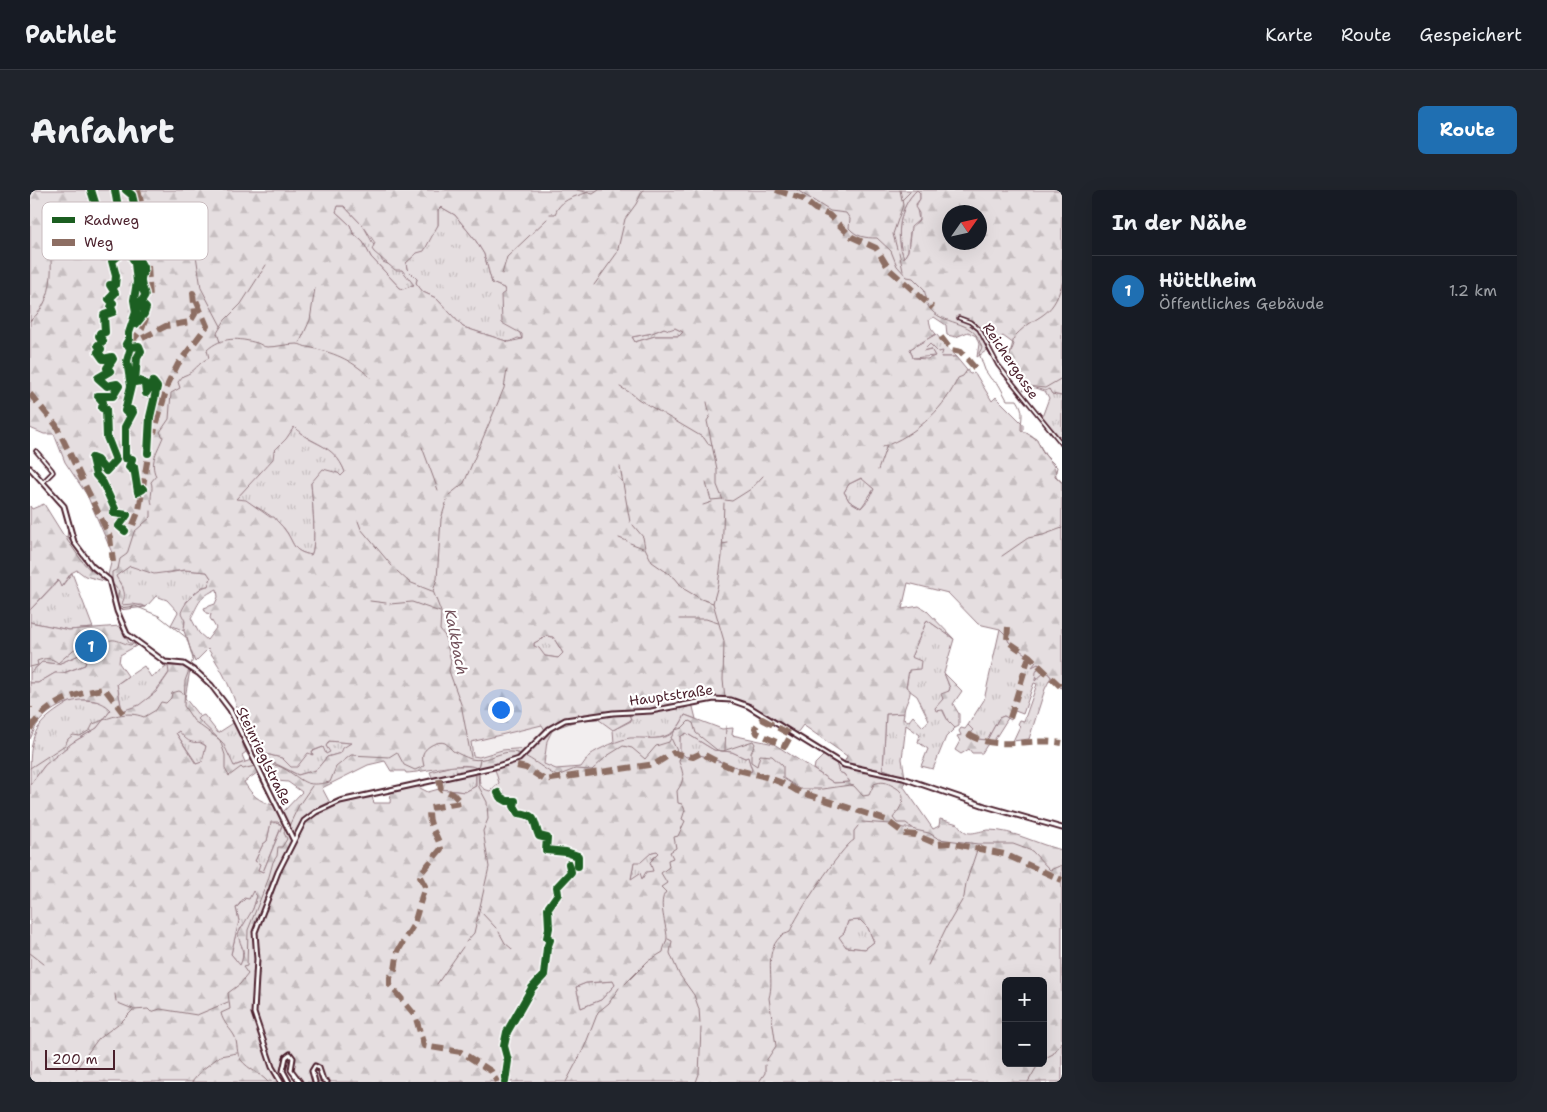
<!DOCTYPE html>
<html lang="de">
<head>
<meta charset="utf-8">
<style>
	body { margin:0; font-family:"Shantell Sans",sans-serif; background:#20242c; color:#f1f3f6 }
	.controls { position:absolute; right:15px; bottom:15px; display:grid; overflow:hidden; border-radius:8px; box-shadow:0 5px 20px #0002 }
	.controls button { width:45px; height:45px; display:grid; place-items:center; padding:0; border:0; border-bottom:1px solid #363941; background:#171b24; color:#f1f3f6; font:25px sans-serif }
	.compass { position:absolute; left:912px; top:15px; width:45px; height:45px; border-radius:50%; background:#171b24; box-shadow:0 5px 20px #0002; rotate:56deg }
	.scale { position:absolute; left:15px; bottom:12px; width:70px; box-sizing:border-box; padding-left:5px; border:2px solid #4a1f2b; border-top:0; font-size:14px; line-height:18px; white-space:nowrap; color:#4a1f2b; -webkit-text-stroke:4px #fff; paint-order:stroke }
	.you { position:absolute; left:470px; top:519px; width:18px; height:18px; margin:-12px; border:4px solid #fff; border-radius:50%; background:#1a73e8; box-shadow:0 0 0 8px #1a73e833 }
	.badge { display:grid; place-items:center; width:32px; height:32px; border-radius:50%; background:#1f6fb2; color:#fff; font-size:16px; font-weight:700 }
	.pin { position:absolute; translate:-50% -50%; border:2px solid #fff; box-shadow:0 1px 5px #0006 }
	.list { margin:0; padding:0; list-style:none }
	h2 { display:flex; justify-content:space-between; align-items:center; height:65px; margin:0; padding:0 20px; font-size:21px }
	h2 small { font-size:16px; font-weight:400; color:#9ea1a6 }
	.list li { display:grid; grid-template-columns:32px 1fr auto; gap:15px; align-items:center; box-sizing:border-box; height:70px; padding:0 20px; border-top:1px solid #363941 }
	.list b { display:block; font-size:19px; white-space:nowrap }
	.list p { margin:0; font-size:16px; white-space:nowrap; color:#9ea1a6 }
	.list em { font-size:16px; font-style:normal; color:#9ea1a6 }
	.map { position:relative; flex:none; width:1032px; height:892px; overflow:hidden; border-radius:8px }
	header { display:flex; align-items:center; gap:30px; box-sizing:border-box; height:70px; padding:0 25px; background:#171b24; border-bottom:1px solid #363941 }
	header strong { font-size:24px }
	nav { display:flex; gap:28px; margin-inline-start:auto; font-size:18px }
	.intro { display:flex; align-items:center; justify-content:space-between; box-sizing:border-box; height:120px; padding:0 30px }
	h1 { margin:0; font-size:35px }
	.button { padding:12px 22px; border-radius:8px; background:#1f6fb2; color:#fff; font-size:18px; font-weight:700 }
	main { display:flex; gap:30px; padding:0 30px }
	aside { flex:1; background:#171b24; border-radius:8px; box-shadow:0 5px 20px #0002 }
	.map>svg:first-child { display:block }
	.built { fill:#f2eeef }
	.grass { fill:url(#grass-tufts); stroke:#987e86 }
	.forest { fill:url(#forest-firs); stroke:#987e86; fill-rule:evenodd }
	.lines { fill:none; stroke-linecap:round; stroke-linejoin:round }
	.stream { stroke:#91787e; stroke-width:1 }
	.street-casing { stroke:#4a1f2b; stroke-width:5.5 }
	.secondary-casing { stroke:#4a1f2b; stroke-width:7 }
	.street { stroke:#fff; stroke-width:2 }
	.secondary { stroke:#fff; stroke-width:3 }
	.quiet { stroke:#8d6e63; stroke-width:6; stroke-dasharray:12 6; stroke-linecap:butt }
	.cycleway-casing { stroke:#fff; stroke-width:11 }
	.cycleway { stroke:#1b5e20; stroke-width:8 }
	.labels { text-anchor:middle; stroke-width:4.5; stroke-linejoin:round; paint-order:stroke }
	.street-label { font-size:14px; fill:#4a1f2b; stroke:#fff }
	.water-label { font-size:15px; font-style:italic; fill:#74535c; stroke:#fff }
	.key { fill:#fff; stroke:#c9bcbf; stroke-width:1 }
	.key-label { font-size:14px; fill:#4a1f2b }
</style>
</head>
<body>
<header>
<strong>Pathlet</strong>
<nav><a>Karte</a><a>Route</a><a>Gespeichert</a></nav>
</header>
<div class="intro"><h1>Anfahrt</h1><a class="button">Route</a></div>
<main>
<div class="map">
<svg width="1032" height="892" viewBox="0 0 1032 892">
	<defs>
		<pattern id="grass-tufts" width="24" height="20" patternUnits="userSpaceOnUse" patternTransform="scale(1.25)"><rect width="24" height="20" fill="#e5dee0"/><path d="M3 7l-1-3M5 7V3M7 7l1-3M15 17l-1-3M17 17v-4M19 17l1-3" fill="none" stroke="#c6bec0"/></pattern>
		<pattern id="forest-firs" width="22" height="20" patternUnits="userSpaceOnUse" patternTransform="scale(1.25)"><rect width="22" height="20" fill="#e5dee0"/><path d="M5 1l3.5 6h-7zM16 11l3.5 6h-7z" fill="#c6bec0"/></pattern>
	</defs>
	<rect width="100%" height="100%" fill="#fff"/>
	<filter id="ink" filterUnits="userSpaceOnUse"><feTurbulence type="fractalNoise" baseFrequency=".02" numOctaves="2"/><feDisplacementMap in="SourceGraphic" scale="10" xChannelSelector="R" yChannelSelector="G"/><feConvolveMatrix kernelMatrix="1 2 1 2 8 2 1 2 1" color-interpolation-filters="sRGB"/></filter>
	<g filter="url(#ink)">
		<!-- built -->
		<path class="built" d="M568 529 583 540 584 553 560 565 551 577 526 579 514 574 517 551 523 539 549 530Z
			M512 535 515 540 499 558 472 560 449 567 443 566 441 552Z
			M465 579 469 593 460 601 452 599 450 596 449 581Z"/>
		<!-- grass -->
		<path class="grass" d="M887 0 890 3V9L886 14 889 30 880 41 878 61 874 68C865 46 869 16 887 0Z
			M308 16H314L334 37 353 72 372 80 384 94 373 100 370 98 341 67 333 52 323 43 320 35 306 22Z
			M411 17 425 25 446 51 454 64 462 93 474 98 492 149 488 148 479 152 433 137 406 108 393 102 386 93 387 89 377 79 376 73 387 63 408 35V20Z
			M634 138H645L653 142 649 146H625L605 152 602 147 622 143Z
			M906 144 926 167H911L900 154 894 160 901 159 905 166 883 168 880 159Z
			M1019 199 1022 204 1032 206V243L1029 246 1012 227 1019 208 1015 201Z
			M264 236C281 258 303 250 315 282L311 287 281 293C282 306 287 358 281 365 263 361 265 356 257 343 250 329 220 311 205 309 220 296 230 279 242 263 249 253 258 247 264 236Z
			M832 288 844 299 831 318 819 311 814 302 819 294Z
			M100 376 138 383 155 380 177 382 181 388 178 396 172 397 156 412 154 441 141 435 148 422 137 410 126 406 116 417 112 415 92 416 93 397 85 386Z
			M42 383 63 438 39 440 0 432V420L29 390 32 396Z
			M897 430 924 449 914 483 920 498C919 502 915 504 913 508 908 519 918 531 925 538L916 547 903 579 891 576 898 559 888 552 890 545 876 535 872 569 875 587 853 579 856 524 874 523 873 529 879 531 883 526 893 537 899 530 887 506 876 498 881 467Z
			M970 439 976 445 979 452 991 459 1007 472 1004 475 1008 474 1010 476 1005 490 1016 481 1021 487 1015 499 999 549 983 551 990 536 988 534 990 530 994 531 1007 494 1004 493 993 524 985 521 981 530 974 526 969 528 957 550 947 549 941 544 943 540 938 535 954 510Z
			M517 446 523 447 533 463 528 468 515 466 504 456V453Z
			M49 465 56 471 55 475 33 483H25L8 493H0V483L12 472 28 474Z
			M114 476 121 487 138 476 140 481C129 497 114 520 92 521L87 494Z
			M45 509 73 512 81 520 67 538 42 553 15 575 0 595C0 543 0 535 45 509Z
			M662 513 666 529 655 525C640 560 614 543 584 553L583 540 601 531 599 524Z
			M174 525 188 543 205 532 216 562 212 565 215 572 204 576 167 528Z
			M149 541 176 556 173 572 167 574 146 543Z
			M656 543 684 560 702 562 715 568 718 567 722 580 721 582 673 566 656 567 649 562 650 547Z
			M299 551 322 553 311 563 297 567 286 580 268 585 246 574 231 573 228 576 219 560 252 568 261 577 278 562 282 565 281 562 293 557 299 562 296 556Z
			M794 565 806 573 809 582 814 584 820 592 804 593 784 580 785 574Z
			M422 576H443L446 578V596L435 602 409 599 408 591 404 592 400 582Z
			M241 631 252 635 233 682 228 680 225 671 233 654 237 651Z
			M627 661 629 663 622 669 623 681 611 689H601L604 671H611L622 662Z
			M223 701 227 706C224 717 219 733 210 739 208 754 217 761 210 776L201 764 209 731 206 718Z
			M830 730 838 738 844 752 835 759 816 757 808 747 814 743 818 731Z
			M584 791 585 795 571 810 551 818 546 797 556 793Z"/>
		<!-- forest -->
		<path class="forest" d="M0 0H1032V206L1022 204 1019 199 1015 201 998 196 995 189 979 168 984 154 973 146 967 149 965 144H959V159L947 167 949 154 946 146 938 142 926 147 917 145 916 135 904 127 899 130 901 138 906 144 880 159 883 168 897 169 905 166 901 159 893 161 900 154 908 162 913 161 911 167H926L940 184 945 183 962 211 966 207 993 234V241C1005 245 1007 251 1013 261 1018 272 1026 273 1026 286L1032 293V499L1016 481 1005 491 1006 482 1010 475 1008 474 1002 477 1006 472 979 452 976 445 970 439 948 434 918 403 878 393 872 419 889 416 897 421 924 449 897 430 881 467 891 471 890 479 879 480 876 497 880 500C881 507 874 515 874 523L856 524 853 579 875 587 874 597 903 639 909 636 910 629 928 634C937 649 945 641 959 640 984 640 1008 655 1032 660V892H269L260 880 262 868 259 866 254 878 261 892H0V595L15 575 42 553 67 538 81 520C62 500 25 512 9 532 5 536 3 544 0 549V493H8L25 483H34L55 475 56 471 49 465 28 474 12 472 0 483V432L39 440 90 436 99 453H103L106 456 90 465 89 473 98 486 87 494 92 521 109 515 126 502 139 483 138 476H154L160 480 155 508 170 527 168 529 193 553 204 576 221 570 216 562 205 532 210 529C204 503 193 481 178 459L165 472 154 441 155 431 151 423C154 413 168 397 178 396L181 388 177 382 155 380 124 384 100 376 86 386C91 397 99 402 91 415L103 414 116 417 88 420 83 397 78 385 83 365 57 305 35 272 24 244H14L0 238ZM887 0 890 3V9L885 17 889 23V30L881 37 878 61 874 68C865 46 869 16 887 0ZM308 16H314L334 37 345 53 342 59 344 62 365 80H372L384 95 373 99 370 98 341 67 333 52 323 43 320 35 306 22ZM411 17 425 25 446 51 454 64 462 93 474 98 475 102 471 105 472 133 492 144V149L479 152 433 137 406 108 393 102 386 93 387 89 377 79 376 73 387 63 394 61 408 35V20ZM919 22H949V52H919ZM634 138 639 140 645 138 653 142 649 146H625L605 152 602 147 622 143ZM264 237C282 256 304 253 315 282L311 286 308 283 293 279 281 293C282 306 287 358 281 365 261 361 265 353 255 340 252 335 247 332 244 327H240L216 310 206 309 243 269 244 261 256 249ZM831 288 844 299 840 308 831 318 819 311 814 302 819 294ZM187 399 188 407 185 414 174 418 176 423 181 424 180 428 186 438 177 450 169 443 161 428C169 413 169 407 187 399ZM517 446 523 447 533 463 528 468 515 466 509 458 504 456V453ZM690 510 712 514 770 548 806 573 809 582 814 584 820 592 804 593 744 554 702 545 703 538 692 539 655 525C642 555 627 547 600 548 592 549 567 559 560 565 557 568 554 573 551 577L526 579 514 574 517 551 523 539 549 530 568 529 583 540 601 530 599 524 621 522ZM512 535 515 540 499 558 472 560 449 567 443 566 441 552ZM773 535 817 566 814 573 767 543ZM149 541C156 550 160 554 171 552L176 556 172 572 166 574 146 543ZM656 543 684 560 702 562 715 568 718 567 722 580 721 582 670 565 666 567H656L650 562V547ZM299 551 321 553 313 558 311 563 297 567 286 580 268 585 246 574 230 573 228 575 220 560 252 568 261 577H267L278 563 283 565 282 561 293 557 296 564 300 562 296 556ZM355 571 361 581H375L376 583C392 583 436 570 446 578V596L435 602 409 599 398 602 384 595 361 600 360 613H344L341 604 300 613 292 598 338 575ZM465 579 469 593 460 601C448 598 450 593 449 582ZM227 583 243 614V615C228 611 222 605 214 592ZM236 590 258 592 272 602 252 623ZM241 632H248L252 636 233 682 228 680 230 674 225 671 233 654 237 651ZM627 661 629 663 620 672 623 681 616 682 612 689 610 683 601 689 604 672H611L622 662ZM223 701 227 706 223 719 208 744C210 758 218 759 210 775L201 764 209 731 206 718 214 708 219 709ZM830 730 838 738 844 752 835 759 816 757 809 747 814 743 818 731ZM583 791 585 795 571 810 551 818 546 797 556 793ZM976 791H1013V873H976Z
			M14 314 34 346 38 347 60 377 78 392 55 386 47 380 41 383 31 397 28 390 0 420V316L2 319Z
			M914 483 932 501 923 514 929 524V536L925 538 918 531 913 520 906 521 905 518 913 509 911 504 919 501 920 498Z
			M974 526 978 528 963 552 957 555 952 563H942L939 559 931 564 925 560 930 551 927 546 931 545 929 541 931 538 935 539 938 535 943 540 941 544 947 549 957 550 969 528Z"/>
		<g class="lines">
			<!-- stream -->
			<path class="stream" d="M547 0 563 4 569 0
				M767 0 800 21 816 23 820 29 819 38C827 47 835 48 847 48L861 61 867 76 877 87 883 88 894 99 897 111
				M872 10 882 0
				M520 24H525C530 10 543 7 556 3
				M162 39 171 98 191 136
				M867 59 863 44 873 15 870 0
				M869 62 873 81
				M472 84 477 67 517 29
				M564 95 587 63 595 29 606 14 613 0
				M897 114C906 135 939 129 948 148
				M0 131C32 106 20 55 14 20
				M986 145C1007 123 1022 130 1032 94
				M984 147 979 170 995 189 996 196 993 201
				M949 150 952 158 949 163 955 180 961 189 969 195 977 210H987C995 222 991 227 991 240L1007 249 1013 263 1027 277 1025 286 1032 292
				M190 152 187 143 195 130 211 114 236 75
				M270 152 280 130 285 98
				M996 196 1015 198 1032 188
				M590 197 599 202
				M601 203 608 209 674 248 678 254 682 256
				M677 212 680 226 677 231 687 279V295L693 310
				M860 254C890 241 915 217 928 188L933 186 938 179
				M392 257 408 300
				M852 257 856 255
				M590 277 600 332
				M848 280 857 255
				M0 282 33 319
				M587 286 593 293
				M676 293 681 310 693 309
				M419 305 434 293 474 198 477 180
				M417 310 411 329 407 389 403 401 411 422 410 440 415 446 421 471 419 481 431 514 441 567
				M695 310 702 311 721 299 733 286
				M694 313 692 366 688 395 683 413 694 451 693 490 695 507
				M122 314C119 306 124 300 121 292L126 286C119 272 128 260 133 247L130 242 139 229 141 203 150 198 148 192 153 186C166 182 167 173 179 168L177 160C192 146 209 148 227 153 231 154 233 157 237 157 248 157 256 154 267 154 271 154 274 157 278 157 304 163 319 168 340 187
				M673 315 682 312
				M328 331 331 339 362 376
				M603 335 613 347 615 358 622 372 645 388 654 399 671 409 683 413
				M38 336 37 350C47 362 54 380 70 385
				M589 348 597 351
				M600 353 613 358
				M692 354 698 353
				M972 366 998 348 1013 345 1032 338
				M367 381 379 392 402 401
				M80 391 89 401 87 412 90 418 105 416 129 426 157 448 163 469 155 491 154 516 164 531 190 550 195 565V579L199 586 211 577 213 579C223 576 243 572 253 578 274 590 273 598 300 592L306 577 321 565 359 567 367 562 374 575 385 580 394 576C393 572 392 568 393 564 395 557 408 550 415 553 419 555 420 559 423 561 429 564 435 567 441 569 455 572 465 564 479 562 495 561 512 579 527 586L545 579 562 580 577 566 593 556 602 558 615 569 626 556 639 552 645 540 652 538 659 531 663 533 666 543 687 560 693 561 723 551 725 554 721 563V572L727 576 730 565 742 566 753 576V588L770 599H793L820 595 824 596 833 606 839 605 844 594C852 591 856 592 863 596 880 604 872 616 863 628L867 633H876L885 640 899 643 909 649 948 654H983L1002 661 1020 680 1032 675
				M82 391V382L88 379 90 369 97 364 104 342 121 327V321
				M340 411 356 413
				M360 414 382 412 410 422
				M649 429H676L688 433
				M126 467 134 476 150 475 159 480
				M0 477 8 475 7 471C15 468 21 467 28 473L49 455 55 460 72 462C78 442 88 452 100 455L106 453 122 464
				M641 548 648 563
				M695 560 696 536
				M0 578 35 555 38 549 43 545 50 546 60 540 63 534C81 527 96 520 114 527L126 520 131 512 136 513 141 508 142 503 149 501 153 503
				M448 578 450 570
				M832 632 860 634
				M863 634 873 638H882
				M259 636 269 615 282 596
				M451 722 466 738
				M469 742 475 753 482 759
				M638 749 642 751 640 763 642 768 649 784 664 805 669 819 670 833
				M436 752 444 743 459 677 453 641 458 629 457 612 449 597 448 582
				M0 763 14 774
				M898 775 916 738 934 707 936 693 947 660
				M407 794 433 757
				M595 794 618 771 633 762C633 757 637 753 637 748 637 736 627 712 636 702L631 697 637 693 631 683 639 677 638 670 643 668 640 662 646 658 644 647 648 646 655 631 652 629 655 620 652 614 648 613 647 601C655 590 654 584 649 572L650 567
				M85 804 86 811
				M88 813 103 819
				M90 833 103 820 118 819 121 822 130 819 167 825 198 812
				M1013 869 1023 864 1032 852
				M736 871 746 856 739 808C745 788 733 764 750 747 752 744 757 744 760 742 764 728 812 656 824 650V641L828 636
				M46 879 68 849 88 834
				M162 892 172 880 190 866 207 863
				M238 892C230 883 219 880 211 870 206 863 208 855 205 847 201 839 193 833 191 823L200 819 198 803 210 794 218 784 213 777 217 776 218 740 238 690 243 672 247 666 248 657H252L257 649 254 643 256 638
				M536 892 554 858 568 822 579 813 589 798
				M666 892 669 884 671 838
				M729 892 735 883V875
				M998 892 1009 873"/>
			<!-- street casing -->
			<g class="street-casing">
				<path id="street" d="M929 128 940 132 949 139 968 175 1032 254
					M6 261 22 280 23 282 13 292"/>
			</g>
			<!-- secondary casing -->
			<g class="secondary-casing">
				<path id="secondary" d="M0 278 34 316 44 352 62 376 79 390 87 421 97 444 135 472 154 474 168 483 181 495 200 520 263 649
					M251 892 242 877 224 823 227 769 225 742 248 682 274 631 286 622 310 611 464 577 489 569 519 539 535 530 583 523 621 521 684 509 701 510 718 516 814 575 873 588 955 616 1032 638
					M259 892 253 881 256 867 260 864 263 868 261 880 270 892
					M285 892 282 881 285 876 289 878 293 890 297 892"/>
			</g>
			<!-- street -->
			<use href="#street" class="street"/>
			<!-- secondary -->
			<use href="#secondary" class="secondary"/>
			<!-- quiet -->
			<path class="quiet" d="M108 0 117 36
				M746 0 773 9 785 19 799 25 822 47 846 58 859 79 903 118
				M118 76 120 108
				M116 128 112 139 104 149 105 152 136 136 160 132 165 124 163 103 177 136 148 174 138 194 124 243
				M911 147 921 160 931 162 945 178
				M0 204 26 235 80 347 83 372
				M103 335 109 320 119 260
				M978 437 977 451 999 466 1032 498
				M0 517V518
				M980 528 999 466
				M732 529 758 543 760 547 755 556 727 543 725 538Z
				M0 539C17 512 45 503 75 499L93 523
				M938 544C964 562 1002 547 1032 553
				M487 576 496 578 515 590 625 574 643 563 663 567 671 563C682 569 695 576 708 580 729 585 748 589 767 601L856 630 875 644 886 645 907 654 920 653 974 664 1032 690
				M409 589 411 599 423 604 431 613 400 618C396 635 408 644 411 659L392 682 390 687 395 696 384 734 368 761 365 780 360 787V795L385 825 394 856 431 862 461 881 467 892"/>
			<!-- cycleway casing -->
			<g class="cycleway-casing">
				<path id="cycleway" d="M61 0 68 22 78 34 81 47 78 46V49L88 58 84 61 88 66 82 71 86 86 85 95H80L85 103 79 109 83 113 81 117 83 122 74 125 75 142 70 143 69 146 73 151 68 155 71 159 68 162 73 169 82 167 83 169 77 178 80 181 68 188 77 196 87 194 89 196 83 206H68L73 212 72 218 76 219 77 247 86 270 76 281 67 270 62 268 66 285 73 293 85 319 84 323 97 325 89 336 95 341
					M85 0 90 29 99 37 103 49 98 59 105 73 107 92 104 110 106 122 99 143V149L96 154 101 157 97 171 101 196 95 221 96 222 101 220 103 222 95 237V268L102 269 99 277 101 279 104 277 108 302 113 299
					M96 0 102 5 107 26 112 34 109 70 114 79C113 83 110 88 111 92 113 106 120 102 108 115L109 118 114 116 116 118 114 124 106 134
					M101 157 109 156 111 161 107 168 105 192 110 191 115 194 116 203 123 192 127 197 120 227 118 263
					M468 603 470 607 477 611H485L484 616 488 623C508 625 503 632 509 646L517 648 516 660 536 662 548 666V676
					M475 892 478 871 474 856 477 842 502 798 514 785 517 758 520 750 517 748 519 738 518 718 528 704 527 697 541 682 539 674"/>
			</g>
			<!-- cycleway -->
			<use href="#cycleway" class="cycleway"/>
		</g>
	</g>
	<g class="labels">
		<!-- street labels -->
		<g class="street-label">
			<text transform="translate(981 171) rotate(56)" y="5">Reichergasse</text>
			<text transform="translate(641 505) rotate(-8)" y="5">Hauptstraße</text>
			<text transform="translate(234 566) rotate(64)" y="5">Steinrieglstraße</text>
		</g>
		<!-- water labels -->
		<g class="water-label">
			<text transform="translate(426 452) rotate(79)" y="5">Kalkbach</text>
		</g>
	</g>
	<!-- legend -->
	<rect x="12" y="12" width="166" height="58" rx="8" class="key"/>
	<rect x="22" y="27" width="23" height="6" fill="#1b5e20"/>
	<rect x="22" y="49" width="23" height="7" fill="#8d6e63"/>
	<g class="key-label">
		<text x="54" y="35">Radweg</text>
		<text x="54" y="57">Weg</text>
	</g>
</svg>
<div class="controls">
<button>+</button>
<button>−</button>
</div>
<svg class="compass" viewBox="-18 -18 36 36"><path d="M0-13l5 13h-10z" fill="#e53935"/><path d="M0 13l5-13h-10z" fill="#9ea1a6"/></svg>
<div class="scale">200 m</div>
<div class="you"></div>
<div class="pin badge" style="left:61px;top:456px">1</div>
</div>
<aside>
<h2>In der Nähe<small></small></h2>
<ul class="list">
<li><span class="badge">1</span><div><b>Hüttlheim</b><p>Öffentliches Gebäude</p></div><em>1.2 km</em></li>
</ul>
</aside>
</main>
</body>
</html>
